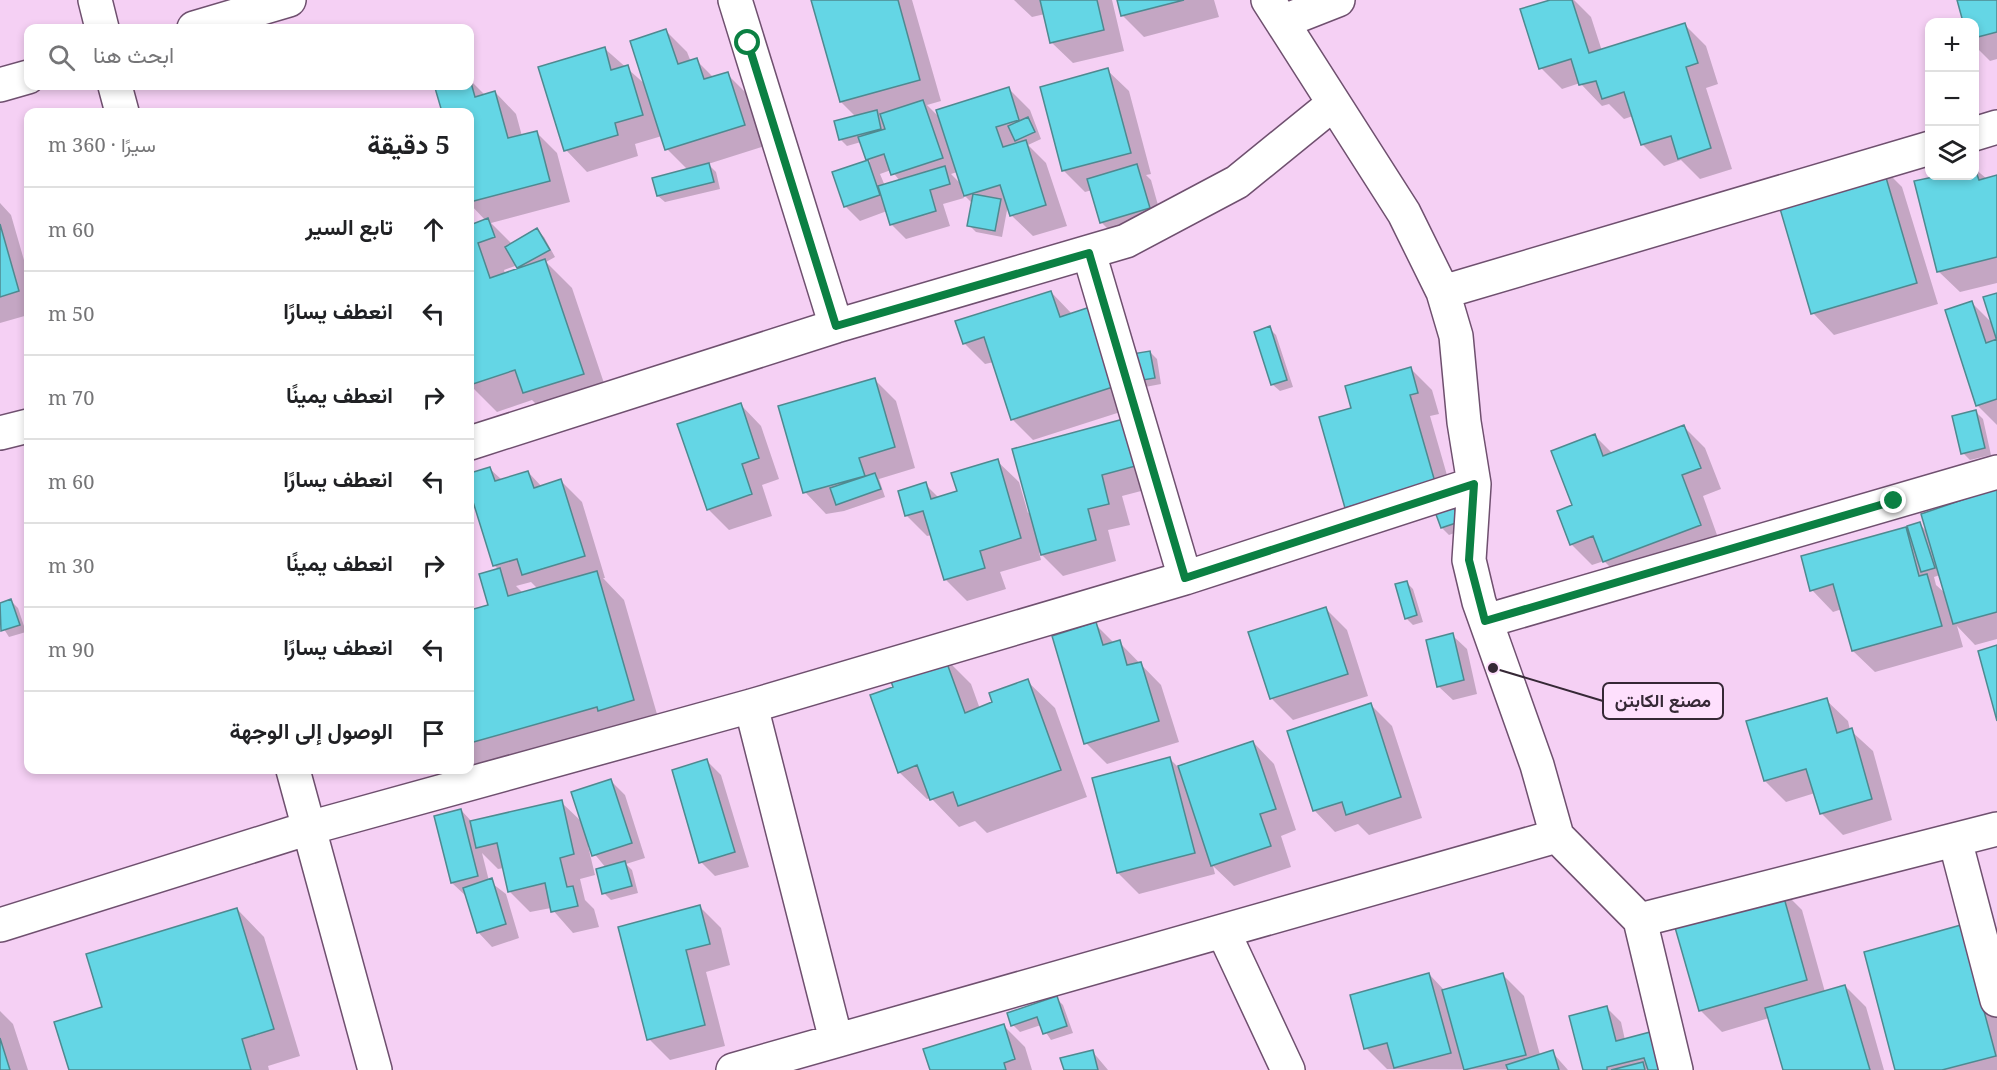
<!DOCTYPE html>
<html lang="ar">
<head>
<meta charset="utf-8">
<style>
	body { margin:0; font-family:"Noto Serif",Vazirmatn,serif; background:#f6f6f6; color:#202124; direction:rtl }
	.controls { position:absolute; right:18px; top:18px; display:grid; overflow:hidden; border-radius:12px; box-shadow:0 3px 9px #0003 }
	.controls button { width:54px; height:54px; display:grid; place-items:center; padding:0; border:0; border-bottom:2px solid #e0e0e0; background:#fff; color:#202124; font:30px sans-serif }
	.stop { position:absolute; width:18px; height:18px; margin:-14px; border:4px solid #0b8043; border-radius:50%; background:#fff }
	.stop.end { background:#0b8043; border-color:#fff; box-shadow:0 2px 6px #0008 }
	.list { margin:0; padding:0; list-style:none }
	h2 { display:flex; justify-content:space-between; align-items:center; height:78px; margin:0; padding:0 24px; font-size:26px }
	h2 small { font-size:20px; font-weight:400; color:#757577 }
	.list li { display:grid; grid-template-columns:39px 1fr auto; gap:18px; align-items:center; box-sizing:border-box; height:84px; padding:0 24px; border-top:2px solid #e0e0e0 }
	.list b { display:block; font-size:22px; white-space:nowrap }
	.list em { font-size:20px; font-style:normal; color:#757577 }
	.icon { flex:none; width:33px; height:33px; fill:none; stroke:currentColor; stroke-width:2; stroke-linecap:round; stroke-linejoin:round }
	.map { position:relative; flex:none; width:1997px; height:1070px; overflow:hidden; direction:ltr }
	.search { position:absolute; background:#fff; box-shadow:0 3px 9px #0003; left:24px; top:24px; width:450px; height:66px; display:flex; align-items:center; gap:15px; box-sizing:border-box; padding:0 21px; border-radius:12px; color:#757577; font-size:22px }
	.panel { position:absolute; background:#fff; box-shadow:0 3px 9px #0003; left:24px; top:108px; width:450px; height:666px; border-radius:12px; direction:rtl }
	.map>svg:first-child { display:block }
	.shadow { fill:#0003; fill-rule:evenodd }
	.building { fill:#64d6e5; stroke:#4e8990; stroke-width:1.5 }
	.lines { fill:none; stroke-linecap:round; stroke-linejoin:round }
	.minor-casing { stroke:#6f506f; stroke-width:36 }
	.minor { stroke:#fff; stroke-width:33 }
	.route { stroke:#0b8043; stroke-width:8 }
	.leader { fill:none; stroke:#362836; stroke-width:2 }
	.callout-dot { fill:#362836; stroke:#fee0fd; stroke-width:2 }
	.callout { fill:#fee0fd; stroke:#362836; stroke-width:2 }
	.callout-label { font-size:18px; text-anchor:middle; font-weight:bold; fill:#362836 }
</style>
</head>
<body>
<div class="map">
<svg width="1997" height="1070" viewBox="0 0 1997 1070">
	<rect width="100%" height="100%" fill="#f5d0f4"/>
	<!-- shadow -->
	<path class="shadow" d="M812 0H912L941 101 927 105 941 119 1009 89 1030 110 1041 139 1028 145 1046 163 1067 226 1033 236 1011 215 1008 205 1002 237 976 232 969 225 973 204 962 193 964 198 943 204 950 226 906 239 891 224 887 211 860 221 845 206 834 173 870 162 861 142 847 146 840 139 856 117 841 102ZM891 170 900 181 885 186 880 174ZM957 172 961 184 951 174Z
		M1014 0H1112L1124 51 1073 63 1051 42 1045 14 1032 17Z
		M1119 0H1214L1219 17 1144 37 1122 15Z
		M1555 0H1574L1591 17 1602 51 1684 24 1706 46 1718 84 1706 88 1732 169 1700 179 1681 160 1664 166 1643 145 1633 116 1624 119 1609 104 1602 106 1580 83 1562 89 1541 68Z
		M1958 0H1997V59L1990 61 1974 45V22H1964Z
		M666 31 687 52 691 62 696 60 714 78 727 74 748 95 765 146 708 164 716 172 720 189 665 202 658 196 688 170 667 149 662 136 635 144 638 156 587 172 566 150 604 48 646 85Z
		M1107 70 1129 91 1151 174 1146 175 1151 180 1163 223 1116 237 1101 222 1092 190 1085 192 1064 171 1042 88Z
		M470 80 485 95 495 92 516 114 522 136 536 132 557 153 570 202 491 223 512 244 537 230 544 237 555 257 546 262 572 288 610 401 551 419 532 400 497 412 470 385V226L486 221 470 204V112H443L437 89 452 86H470ZM518 265 521 269 505 274 504 270Z
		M1881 166 1902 187 1938 304 1834 335 1813 313Z
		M1974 168 1987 179 1997 177V283L1960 292 1938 271 1916 183 1944 176H1974Z
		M0 203 11 215 28 274V315L0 323Z
		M1051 292 1072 314 1136 407 1033 440 1012 419 994 362 985 364 964 343Z
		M1997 294V425L1977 405 1972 303 1992 323Z
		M1269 328 1276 335 1293 387 1280 391 1273 385 1256 333Z
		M1150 352 1157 359 1161 384 1145 387 1133 355Z
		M1411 369 1432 390 1439 414 1430 416 1455 503 1452 504 1459 511 1465 529 1449 535 1442 528 1435 509 1368 528 1346 507Z
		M875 380 896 401 915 468 879 479 885 497 844 511 826 514 805 492Z
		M740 404 761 426 779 479 762 485 772 516 729 530 708 509Z
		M1976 412 1983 419 1991 455 1970 460 1963 453Z
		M1130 418 1164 485 1122 496 1130 525 1108 530 1116 561 1063 576 1039 552 1041 560 1000 572 1006 589 967 601 945 579 932 535 927 536 906 515 925 484 939 498 959 492 997 461 1019 482 1028 513 1030 512Z
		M1684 427 1705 448 1721 489 1703 496 1721 546 1625 582 1604 561 1592 565 1571 544 1574 506 1595 436 1613 454Z
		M490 469 502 480 528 472 542 487 561 481 582 502 605 578H603L624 600 661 728 455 781 444 770H470V612L489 606 499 570 494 565 470 487V475ZM531 582 538 589 523 593 516 586Z
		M1997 490V639L1975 645 1957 626 1963 647 1875 672 1853 651 1842 609 1833 612 1812 590 1905 528 1911 534 1919 523 1927 532ZM1940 575 1946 594 1936 585 1934 577Z
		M1406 582 1413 589 1423 622 1413 625 1406 618Z
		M11 601 18 608 26 632 9 637 0 623V605Z
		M1326 609 1347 630 1368 696 1293 720 1272 699 1250 633Z
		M1095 624 1114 643 1119 642 1161 685 1179 742 1107 764 1086 743Z
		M1452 635 1467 649 1477 694 1453 700 1438 686Z
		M943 656 971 684 980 709 994 703 1027 681 1055 708 1087 797 987 833 975 821 959 827 931 798 927 799 899 772 894 688Z
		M1826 700 1848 721 1850 730 1873 751 1892 820 1843 835 1821 813 1815 793 1786 802 1765 781Z
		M1371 705 1392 726 1422 818 1369 835 1358 824 1335 832 1314 810Z
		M1253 742 1274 764 1296 830 1281 836 1291 867 1234 886 1213 866 1215 874 1139 894 1118 873 1170 759 1178 767Z
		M707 761 721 775 749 867 715 876 701 862Z
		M610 780 625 795 645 858 626 864 632 870 638 893 611 900 604 893 606 868 588 846 595 875 580 879 585 900 594 909 599 927 573 933 551 908 530 912 509 891 504 868 498 869 482 853 489 881 506 894 519 938 492 947 478 932 467 897 452 883 461 810 472 822 561 802 583 823Z
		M1781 889 1802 910 1825 992 1845 986 1866 1007 1884 1070H1785L1769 1018 1722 1032 1700 1010Z
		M700 907 721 928 730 965 706 972 725 1046 670 1060 649 1039Z
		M237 909 264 937 300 1056 268 1066 269 1070H70L104 1008Z
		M1982 948 1997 1005V1070H1897Z
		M1429 974 1445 991 1503 975 1524 996 1540 1055 1552 1052 1568 1070 1387 1069 1366 1048Z
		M1056 998 1063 1005 1073 1033 1051 1040 1041 1025 1020 1032 1013 1025Z
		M1606 1007 1621 1022 1625 1040 1674 1070H1584Z
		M0 1011 13 1024 28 1070H0Z
		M1004 1026 1025 1047 1032 1070H931Z
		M1092 1051 1108 1070H1065Z"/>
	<!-- building -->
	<path class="building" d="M811 0H898L920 80 840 102Z
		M1040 0H1097L1104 30 1050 43Z
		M1117 0H1184L1121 16Z
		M1550 0H1572L1589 53 1685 23 1698 63 1686 67 1711 148 1678 159 1671 136 1641 145 1624 92 1602 99 1596 81 1579 85 1571 59 1539 69 1520 9Z
		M1957 0H1997V32L1974 38V22H1963Z
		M666 29 678 64 697 58 704 79 728 72 745 125 665 150 630 41Z
		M605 47 611 70 628 65 643 115 615 123 618 135 564 151 538 67Z
		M1108 68 1131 153 1062 171 1040 87Z
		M470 79 475 97 495 91 508 138 537 131 550 181 470 202V112H442L435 88 470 86Z
		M1009 87 1019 120 996 127 1003 147 1026 140 1046 205 1010 216 1000 185 964 196 936 110Z
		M923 100 943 158 891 175 884 154 866 160 858 137 885 129 880 114Z
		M877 110 881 129 839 140 834 121Z
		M1028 117 1035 132 1015 141 1008 126Z
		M868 160 880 195 844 207 832 172Z
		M709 163 714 182 657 196 652 178Z
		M1137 164 1150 208 1100 223 1087 179Z
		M1882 164 1917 283 1811 314 1776 195Z
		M945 166 950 184 930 190 936 211 890 225 878 186Z
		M1974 166 1979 180 1997 175V257L1937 272 1914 181 1938 176H1974Z
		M973 194 1001 199 995 231 967 226Z
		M488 218 495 237 478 243 490 278 545 259 584 374 523 393 515 370 470 385V225Z
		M0 224 19 291 0 297Z
		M537 228 550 250 517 268 505 247Z
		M1051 291 1060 317 1090 307 1116 386 1011 420 984 337 963 344 955 321Z
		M1997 293V338H1996L1983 297Z
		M1972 301 1986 343 1997 339V399L1976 406 1945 310Z
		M1270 326 1287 380 1271 385 1254 332Z
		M1150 351 1155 378 1137 381 1132 354Z
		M1411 367 1418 393 1410 395 1435 482 1345 508 1319 417 1351 408 1345 386Z
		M875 378 895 447 859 458 865 476 803 493 778 406Z
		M741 403 759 458 742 464 752 494 707 510 677 424Z
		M1976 410 1985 448 1961 454 1952 416Z
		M1131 417 1143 464 1102 475 1109 504 1088 509 1096 540 1041 555 1012 449Z
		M1684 425 1701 468 1682 475 1701 525 1603 562 1593 536 1570 545 1557 511 1572 505 1551 451 1595 434 1603 456Z
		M998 459 1021 538 980 551 985 568 944 580 923 511 905 516 898 491 926 482 931 499 957 491 951 473Z
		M490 467 495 481 528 471 534 488 561 479 585 556 522 575 517 559 493 566 470 492V473Z
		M875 473 881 489 836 505 830 488Z
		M1997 488V612L1953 624 1921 514Z
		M1452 502 1459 522 1441 528 1434 509Z
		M1920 522 1935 568 1921 572 1907 526Z
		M1906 527 1919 576 1927 574 1942 626 1852 651 1833 584 1810 591 1801 556Z
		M500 568 508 596 597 571 634 700 598 711 597 707 470 743V610L488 605 479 574Z
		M1407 581 1417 615 1405 619 1395 584Z
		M11 599 20 625 1 631 0 603Z
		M1326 607 1348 674 1270 699 1248 632Z
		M1096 622 1103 645 1120 640 1127 665 1141 662 1159 721 1084 744 1052 636Z
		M1453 633 1464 680 1437 687 1426 640Z
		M1997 645V721L1978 651Z
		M944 655 965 713 992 702 989 693 1028 679 1061 770 958 806 953 792 930 800 917 765 898 773 870 695 893 687 889 675Z
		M1827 698 1837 733 1852 728 1872 799 1820 814 1806 769 1764 781 1746 721Z
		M1371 703 1401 797 1346 815 1342 802 1313 811 1287 731Z
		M1253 741 1276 809 1260 814 1271 846 1211 866 1178 766Z
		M1170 757 1195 853 1117 873 1092 778Z
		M707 759 735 852 699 863 672 770Z
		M611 779 632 843 592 856 571 792Z
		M562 800 574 854 560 858 567 887 573 886 578 906 551 912 545 883 508 892 497 843 476 848 470 821Z
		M461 809 478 876 451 883 434 816Z
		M625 861 632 886 602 894 596 869Z
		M492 878 506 924 477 933 463 888Z
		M1781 887 1807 980 1699 1011 1674 924Z
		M700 905 710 944 686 950 705 1025 647 1040 618 927Z
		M237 908 274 1029 242 1039 251 1070H69L54 1022 102 1007 86 954Z
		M1961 925 1996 1056 1942 1070H1895L1864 952Z
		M1429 973 1451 1053 1394 1068 1387 1043 1364 1049 1350 995Z
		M1503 973 1526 1055 1464 1070 1442 990Z
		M1845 985 1870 1070H1783L1765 1008Z
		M1057 996 1067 1026 1043 1034 1037 1017 1011 1026 1007 1013Z
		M1607 1006 1616 1041 1654 1031 1664 1070H1648L1644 1058 1607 1067V1070H1583L1569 1016Z
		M1004 1024 1015 1059 1004 1063 1006 1070H930L923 1049Z
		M0 1038 10 1070H0Z
		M1093 1050 1098 1070H1064L1060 1058Z
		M1553 1050 1559 1070H1508L1506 1065Z
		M1643 1062 1645 1070H1611Z"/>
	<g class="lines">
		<!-- minor casing -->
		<g class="minor-casing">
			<path id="minor" d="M95 0 102 28
				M735 0 836 326
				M1268 0 1404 213 1443 292 1456 336 1464 422 1474 484 1469 560 1479 602 1537 765 1557 836 1640 920 1676 1070
				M1282 22 1338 0
				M194 28 289 0
				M0 85 28 77
				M115 86 122 112
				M1974 134 1997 127
				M1089 253 1185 578
				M1443 292 1930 148
				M0 433 28 426
				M470 443 836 326 1126 241 1237 182 1333 104
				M1486 621 1997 472
				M751 706 836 1040
				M293 770 375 1070
				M1955 840 1997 1000
				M1640 920 1997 829
				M0 925 309 828 751 706 1185 578 1474 484
				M1223 931 1288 1070
				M733 1070 1557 836"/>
		</g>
		<!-- minor -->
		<use href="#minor" class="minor"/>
	</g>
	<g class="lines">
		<!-- route -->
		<path class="route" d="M748 43 836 326 1089 253 1185 578 1474 484 1469 560 1485 621 1894 501"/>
	</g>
	<!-- callouts -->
	<path class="leader" d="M1493 668L1603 701"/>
	<circle class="callout-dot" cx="1493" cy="668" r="6"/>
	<rect class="callout" x="1603" y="683" width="120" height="36" rx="6"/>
	<g class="callout-label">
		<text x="1663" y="707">مصنع الكابتن</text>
	</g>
</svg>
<div class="controls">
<button>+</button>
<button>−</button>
<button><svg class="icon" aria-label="layers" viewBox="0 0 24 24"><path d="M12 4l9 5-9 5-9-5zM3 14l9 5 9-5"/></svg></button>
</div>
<div class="stop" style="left:748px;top:43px"></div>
<div class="stop end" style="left:1894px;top:501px"></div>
<div class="search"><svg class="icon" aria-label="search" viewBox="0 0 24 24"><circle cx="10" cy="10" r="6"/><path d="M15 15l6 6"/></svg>ابحث هنا</div>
<section class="panel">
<h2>5 دقيقة<small>سيرًا · 360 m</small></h2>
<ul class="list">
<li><svg class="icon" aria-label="ahead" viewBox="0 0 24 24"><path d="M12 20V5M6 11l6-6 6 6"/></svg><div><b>تابع السير</b></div><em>60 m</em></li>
<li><svg class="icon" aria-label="left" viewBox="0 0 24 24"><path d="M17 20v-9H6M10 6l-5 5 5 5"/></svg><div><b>انعطف يسارًا</b></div><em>50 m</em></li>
<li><svg class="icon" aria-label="right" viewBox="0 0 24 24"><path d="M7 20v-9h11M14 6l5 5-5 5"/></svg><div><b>انعطف يمينًا</b></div><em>70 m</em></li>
<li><svg class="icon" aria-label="left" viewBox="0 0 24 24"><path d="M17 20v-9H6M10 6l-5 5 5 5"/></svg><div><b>انعطف يسارًا</b></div><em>60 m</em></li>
<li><svg class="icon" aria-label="right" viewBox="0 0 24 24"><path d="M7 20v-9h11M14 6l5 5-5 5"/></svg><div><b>انعطف يمينًا</b></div><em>30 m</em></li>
<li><svg class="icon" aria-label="left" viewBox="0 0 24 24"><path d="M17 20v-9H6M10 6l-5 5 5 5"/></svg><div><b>انعطف يسارًا</b></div><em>90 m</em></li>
<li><svg class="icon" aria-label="arrive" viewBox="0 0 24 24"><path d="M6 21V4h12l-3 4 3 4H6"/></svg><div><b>الوصول إلى الوجهة</b></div></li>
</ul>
</section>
</div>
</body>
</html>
